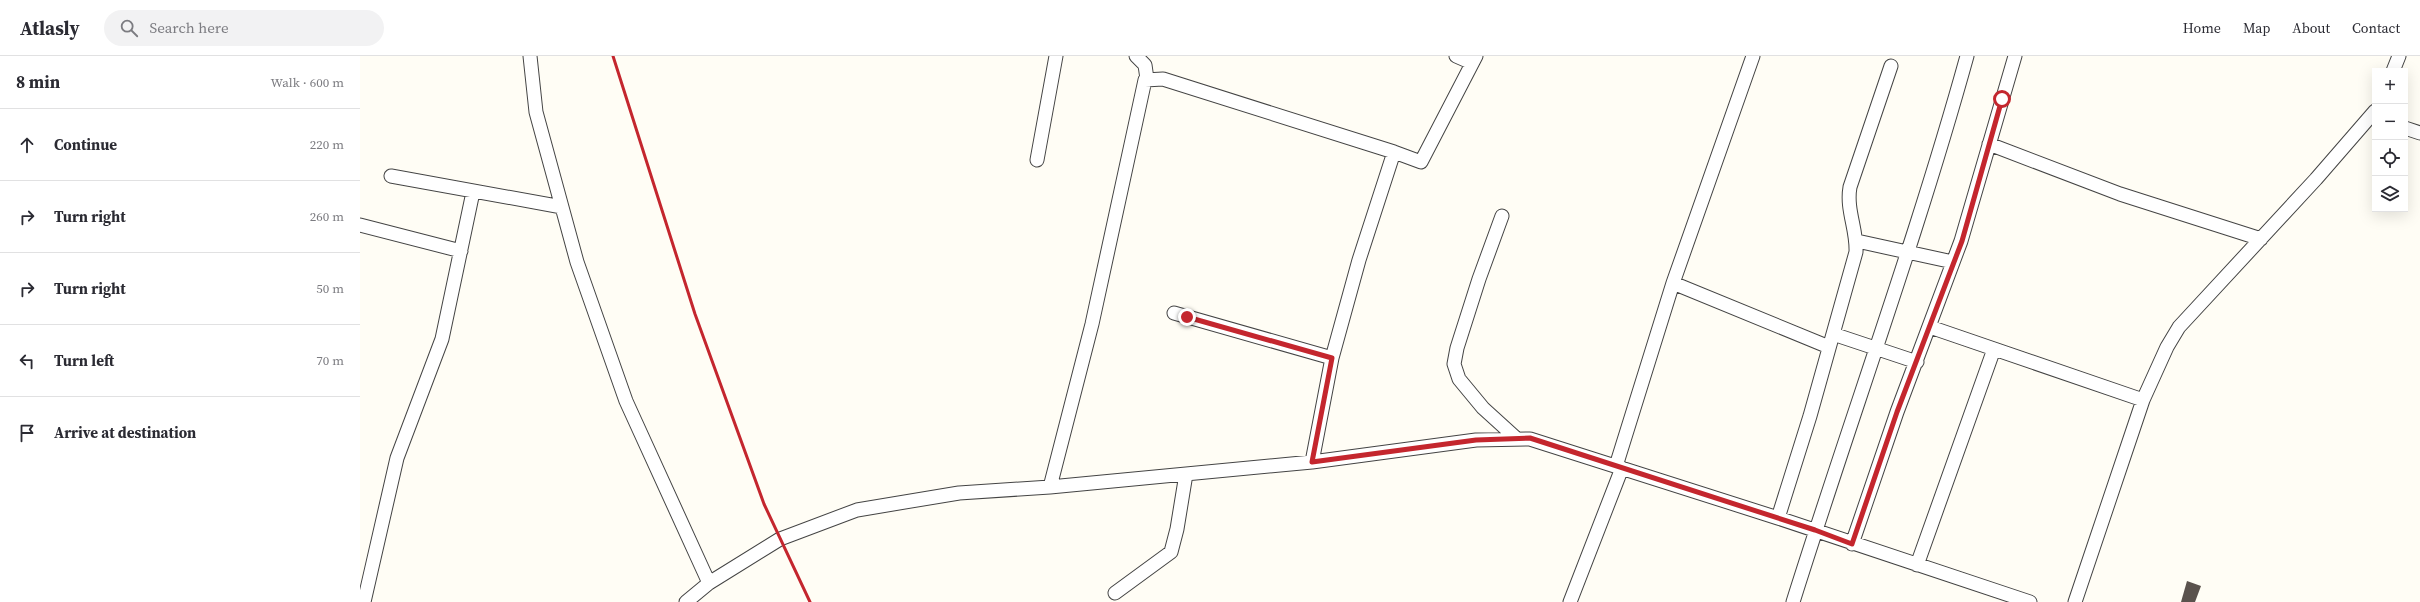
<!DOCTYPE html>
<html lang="en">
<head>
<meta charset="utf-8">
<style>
	body { margin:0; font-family:"Source Serif 4",serif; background:#f2f2f3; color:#2b2b33 }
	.controls { position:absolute; right:12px; top:12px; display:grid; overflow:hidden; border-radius:0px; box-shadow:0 4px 16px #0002 }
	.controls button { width:36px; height:36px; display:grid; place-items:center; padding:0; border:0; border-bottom:1px solid #e1e1e2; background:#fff; color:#2b2b33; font:20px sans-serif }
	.stop { position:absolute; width:12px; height:12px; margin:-9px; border:3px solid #c4262e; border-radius:50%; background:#fff }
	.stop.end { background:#c4262e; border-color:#fff; box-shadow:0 1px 4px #0008 }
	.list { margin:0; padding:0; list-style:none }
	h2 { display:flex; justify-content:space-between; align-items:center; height:52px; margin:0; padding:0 16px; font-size:17px }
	h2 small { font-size:13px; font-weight:400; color:#7c7c81 }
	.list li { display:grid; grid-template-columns:26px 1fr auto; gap:12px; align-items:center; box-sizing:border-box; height:72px; padding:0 16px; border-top:1px solid #e1e1e2 }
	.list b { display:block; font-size:15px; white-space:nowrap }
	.list em { font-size:13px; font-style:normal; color:#7c7c81 }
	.icon { flex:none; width:22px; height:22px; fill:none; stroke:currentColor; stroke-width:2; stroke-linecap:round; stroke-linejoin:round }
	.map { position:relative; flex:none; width:2060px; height:546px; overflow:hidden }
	header { display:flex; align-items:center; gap:24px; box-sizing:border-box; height:56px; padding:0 20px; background:#fff; border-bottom:1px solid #e1e1e2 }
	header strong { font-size:19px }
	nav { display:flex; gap:22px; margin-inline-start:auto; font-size:14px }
	.search { width:280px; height:36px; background:#f2f2f3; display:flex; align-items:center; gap:10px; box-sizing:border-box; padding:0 14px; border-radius:22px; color:#7c7c81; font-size:15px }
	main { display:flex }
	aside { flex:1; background:#fff }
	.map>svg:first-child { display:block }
	.building { fill:#5a524d }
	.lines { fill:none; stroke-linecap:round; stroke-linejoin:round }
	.street-casing { stroke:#444; stroke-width:15 }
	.street { stroke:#fff; stroke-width:13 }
	.rail { stroke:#c4262e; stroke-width:3 }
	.route { stroke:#c4262e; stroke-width:5 }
</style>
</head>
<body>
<header>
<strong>Atlasly</strong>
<div class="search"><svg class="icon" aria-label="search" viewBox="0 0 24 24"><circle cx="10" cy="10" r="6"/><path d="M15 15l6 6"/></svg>Search here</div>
<nav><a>Home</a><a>Map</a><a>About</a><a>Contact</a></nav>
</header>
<main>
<aside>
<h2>8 min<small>Walk · 600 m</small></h2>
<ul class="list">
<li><svg class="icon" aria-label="ahead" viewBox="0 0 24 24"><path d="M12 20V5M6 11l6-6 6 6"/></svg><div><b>Continue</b></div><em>220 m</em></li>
<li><svg class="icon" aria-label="right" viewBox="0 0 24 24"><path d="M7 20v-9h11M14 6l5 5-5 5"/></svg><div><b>Turn right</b></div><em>260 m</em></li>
<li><svg class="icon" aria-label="right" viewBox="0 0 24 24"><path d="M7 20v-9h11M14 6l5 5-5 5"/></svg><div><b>Turn right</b></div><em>50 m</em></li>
<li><svg class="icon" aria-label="left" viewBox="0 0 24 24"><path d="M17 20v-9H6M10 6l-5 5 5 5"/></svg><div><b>Turn left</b></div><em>70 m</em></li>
<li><svg class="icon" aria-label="arrive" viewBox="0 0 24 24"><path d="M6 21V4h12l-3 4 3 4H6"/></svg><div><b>Arrive at destination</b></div></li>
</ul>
</aside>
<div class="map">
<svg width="2060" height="546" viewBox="0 0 2060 546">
	<rect width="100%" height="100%" fill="#fffdf5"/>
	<!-- building -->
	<path class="building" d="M1827 525 1841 530 1835 546H1821Z"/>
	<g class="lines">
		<!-- street casing -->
		<g class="street-casing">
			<path id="street" d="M170 0 176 56 217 206 266 345 349 527
				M776 0 785 9 787 23
				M1096 0 1112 7
				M2033 15 2039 0
				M2045 72 2060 77
				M1629 88 1760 138 1901 183
				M677 104 696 0
				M31 120 202 151
				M1142 160 1119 223 1097 292 1094 308 1099 323 1123 352 1156 382
				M0 169 101 195
				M1497 185 1593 206
				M1313 227 1469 291
				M814 257 972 302
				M1570 271 1783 344
				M1473 278 1557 306
				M952 406 972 302 999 204 1034 96 1061 106 1116 0
				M1256 410 1313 227 1393 0
				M690 431 732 268 785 24 803 23 1034 96
				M1418 462 1450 360 1496 196C1497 173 1486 154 1490 131L1531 10
				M1492 488 1537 356 1601 185 1655 0
				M1557 509 1634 293
				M755 537 811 496 817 473 826 418
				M4 546 37 402 82 283 113 136
				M326 546 349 527 420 483 497 454 599 437 690 431 952 406 1116 384 1170 383 1418 462 1670 546
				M1210 546 1262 412
				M1433 546C1490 364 1556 184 1607 0
				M1715 546 1783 344 1807 291 1819 271 1956 123 2015 55"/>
		</g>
		<!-- street -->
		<use href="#street" class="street"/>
		<!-- rail -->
		<path class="rail" d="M253 0 335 258 404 448 450 546"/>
	</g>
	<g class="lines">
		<!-- route -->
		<path class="route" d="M827 261 972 302 952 406 1116 384 1170 382 1455 474 1492 488 1537 356 1602 185 1642 43"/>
	</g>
</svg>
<div class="controls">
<button>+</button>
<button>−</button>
<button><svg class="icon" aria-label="locate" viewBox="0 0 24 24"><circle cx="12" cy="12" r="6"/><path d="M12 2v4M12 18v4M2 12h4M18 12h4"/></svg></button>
<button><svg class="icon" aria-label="layers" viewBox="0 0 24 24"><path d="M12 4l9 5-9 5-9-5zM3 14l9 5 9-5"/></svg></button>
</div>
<div class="stop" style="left:1642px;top:43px"></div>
<div class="stop end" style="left:827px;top:261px"></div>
</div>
</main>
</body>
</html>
